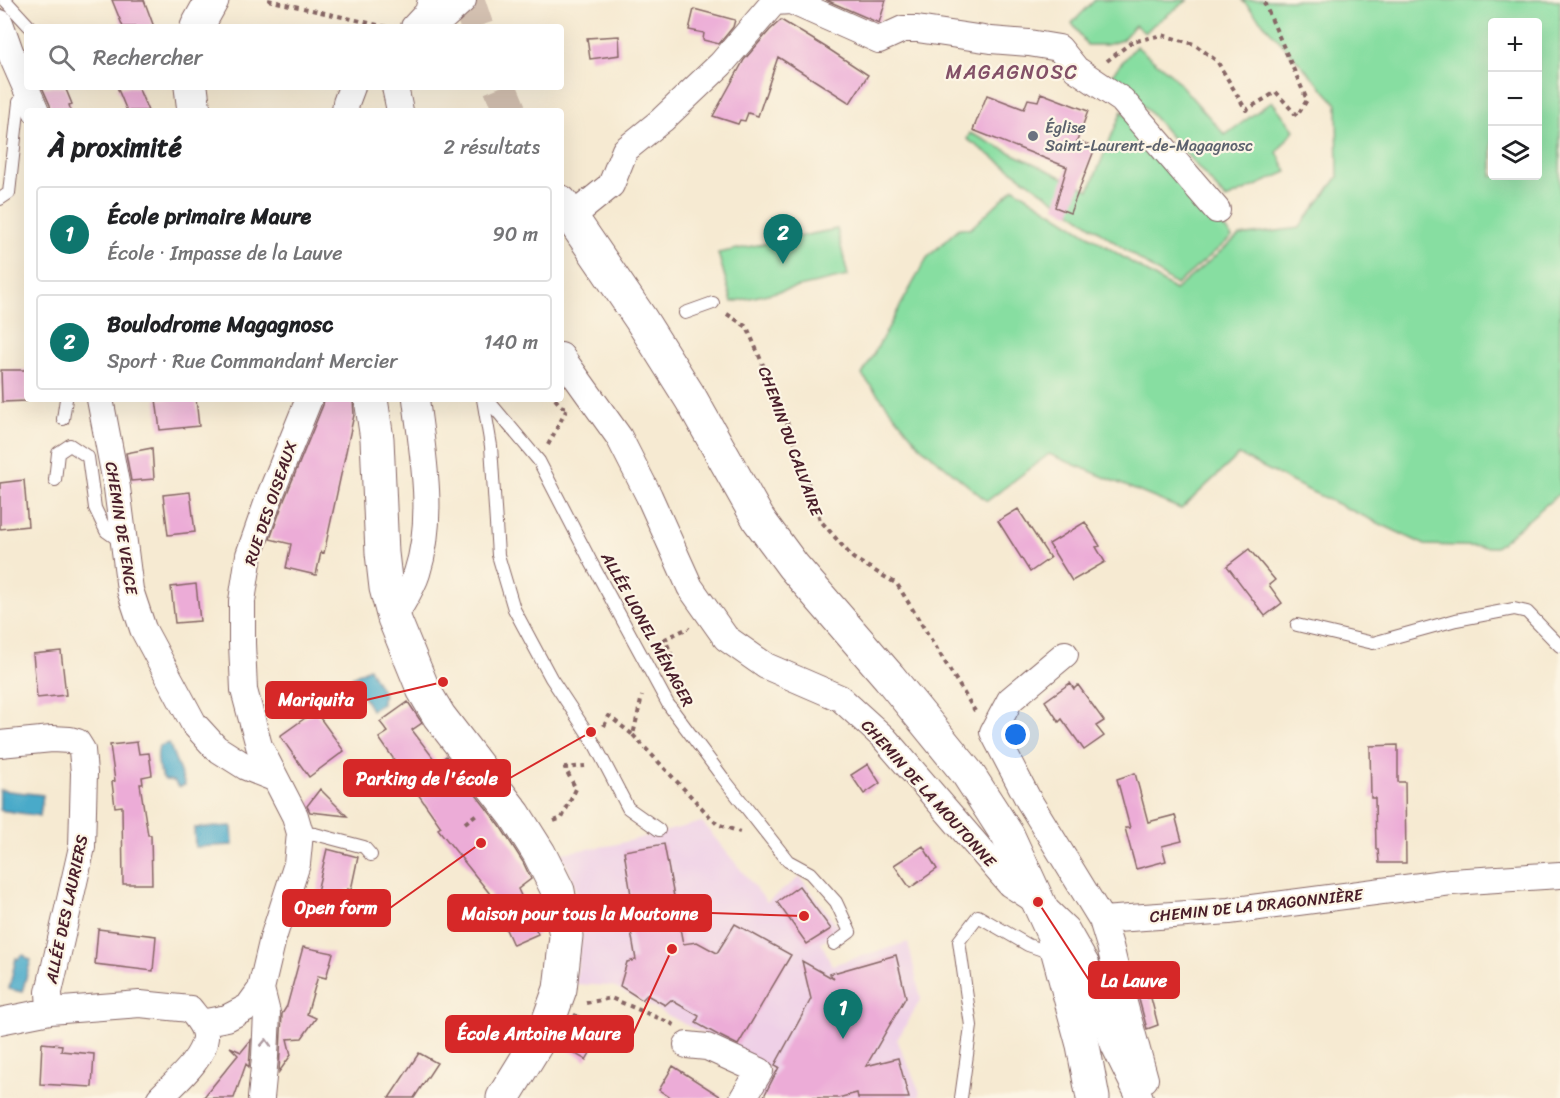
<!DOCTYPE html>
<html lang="fr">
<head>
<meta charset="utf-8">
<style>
	body { margin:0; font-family:Sriracha,sans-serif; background:#f2f2f2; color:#202124 }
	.controls { position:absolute; right:18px; top:18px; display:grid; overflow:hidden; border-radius:6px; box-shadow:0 6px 24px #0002 }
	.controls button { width:54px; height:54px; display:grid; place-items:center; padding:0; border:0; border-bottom:2px solid #e0e0e0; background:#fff; color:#202124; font:30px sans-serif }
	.you { position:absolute; left:1016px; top:735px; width:21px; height:21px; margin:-15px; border:4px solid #fff; border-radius:50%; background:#1a73e8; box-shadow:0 0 0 9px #1a73e833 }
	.badge { display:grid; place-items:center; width:39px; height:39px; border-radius:50%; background:#0f766e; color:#fff; font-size:20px; font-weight:700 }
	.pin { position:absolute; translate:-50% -50px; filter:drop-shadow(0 2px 3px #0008) }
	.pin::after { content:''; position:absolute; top:32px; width:21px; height:18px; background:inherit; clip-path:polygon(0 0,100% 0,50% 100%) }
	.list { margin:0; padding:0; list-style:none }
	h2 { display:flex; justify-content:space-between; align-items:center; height:78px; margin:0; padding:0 24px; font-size:26px }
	h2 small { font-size:20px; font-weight:400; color:#757577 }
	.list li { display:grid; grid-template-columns:39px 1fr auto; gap:18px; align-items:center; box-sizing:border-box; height:96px; margin:0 12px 12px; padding:0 12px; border:2px solid #e0e0e0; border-radius:6px }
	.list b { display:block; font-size:22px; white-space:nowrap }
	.list p { margin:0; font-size:20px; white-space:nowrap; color:#757577 }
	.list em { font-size:20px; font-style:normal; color:#757577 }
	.icon { flex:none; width:33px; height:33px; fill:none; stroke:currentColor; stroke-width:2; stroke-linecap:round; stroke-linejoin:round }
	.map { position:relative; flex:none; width:1560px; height:1098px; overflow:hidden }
	.search { position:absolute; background:#fff; box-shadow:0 6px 24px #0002; left:24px; top:24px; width:540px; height:66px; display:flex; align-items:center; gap:15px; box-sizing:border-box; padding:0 21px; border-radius:6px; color:#757577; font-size:22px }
	.panel { position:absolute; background:#fff; box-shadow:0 6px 24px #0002; left:24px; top:108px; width:540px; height:294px; border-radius:6px }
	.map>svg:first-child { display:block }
	.built { fill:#efd0e7 }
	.green { fill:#87dea1; stroke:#687e66; stroke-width:1.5; fill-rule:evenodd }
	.water { fill:#4aaac9; stroke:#4a647a; stroke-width:1.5 }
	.building { fill:#ecacd7 }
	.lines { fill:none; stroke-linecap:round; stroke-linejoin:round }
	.secondary-tunnel { stroke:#d4c1b1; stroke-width:33; stroke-dasharray:33 16; stroke-linecap:butt }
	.service-casing { stroke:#866665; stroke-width:14 }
	.minor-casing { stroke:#866665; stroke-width:28 }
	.secondary-casing { stroke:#866665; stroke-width:35 }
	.primary-casing { stroke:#866665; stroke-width:35 }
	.path { stroke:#866665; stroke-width:4; stroke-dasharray:4.5 4.5; stroke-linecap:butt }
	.service { stroke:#fff; stroke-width:12 }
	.minor { stroke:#fff; stroke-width:26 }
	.secondary { stroke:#fff; stroke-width:33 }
	.primary { stroke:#fff; stroke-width:33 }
	.oneway { stroke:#ae9aa0 }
	.worship-dot { fill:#6b7280; stroke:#fcf5e5; stroke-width:2 }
	.labels { text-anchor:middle; stroke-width:4.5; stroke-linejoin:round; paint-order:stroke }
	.worship-label { font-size:16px; fill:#5b616d; stroke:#fcf5e5; text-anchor:start }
	.street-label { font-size:16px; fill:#4a1f2b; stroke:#fcf5e5 }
	.quarter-label { font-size:20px; letter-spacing:1.5px; fill:#835067; stroke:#fcf5e5 }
	.leader { fill:none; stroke:#d62828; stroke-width:2 }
	.callout-dot { fill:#d62828; stroke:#fcf5e5; stroke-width:2 }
	.callout { fill:#d62828; stroke:#d62828; stroke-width:2 }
	.callout-label { font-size:18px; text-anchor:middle; font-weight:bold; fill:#fff }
</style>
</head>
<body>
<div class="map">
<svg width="1560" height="1098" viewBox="0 0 1560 1098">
	<rect width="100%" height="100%" fill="#fcf5e5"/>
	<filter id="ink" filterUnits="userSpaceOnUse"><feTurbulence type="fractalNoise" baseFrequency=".0167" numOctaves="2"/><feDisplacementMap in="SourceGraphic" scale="12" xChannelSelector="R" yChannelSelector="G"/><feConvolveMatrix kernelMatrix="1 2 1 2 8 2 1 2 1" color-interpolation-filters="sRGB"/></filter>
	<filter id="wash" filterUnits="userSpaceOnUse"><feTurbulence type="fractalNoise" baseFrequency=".008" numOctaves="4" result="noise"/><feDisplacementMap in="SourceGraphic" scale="24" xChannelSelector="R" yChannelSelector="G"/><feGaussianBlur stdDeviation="1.35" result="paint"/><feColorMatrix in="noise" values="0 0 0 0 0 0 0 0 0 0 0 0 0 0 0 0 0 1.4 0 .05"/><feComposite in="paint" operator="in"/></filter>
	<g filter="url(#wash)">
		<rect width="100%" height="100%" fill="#f6ead2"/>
		<!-- built -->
		<path class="built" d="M702 822 767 902 800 877 840 929 821 942 832 965 908 942 921 999 897 1040 919 1090 920 1098H756L771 1069 612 986 575 984 583 925 573 879 561 853 613 845Z"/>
		<!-- green -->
		<path class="green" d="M1095 0H1188L1153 25 1145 33 1135 25 1122 40 1106 45H1087L1072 23Z
			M1242 0H1560V493L1496 547 1425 545 1312 492 1239 455 1181 509 1049 454 987 501 920 446 862 375 927 258 959 228 970 229 1014 188 1175 290 1239 236 1299 228 1338 177 1337 104ZM1492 22H1538V176H1492Z
			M1136 46 1171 74 1225 135 1272 101 1294 130 1277 152 1287 172 1226 199 1144 106 1107 80Z
			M1122 111 1232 237 1176 285 967 139 970 133 1089 190Z
			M837 229 848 276 732 302 718 253Z"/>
		<!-- water -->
		<path class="water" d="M369 668 384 695 382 699V704L371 710 352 677Z
			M169 743 185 785 178 787 174 781 165 780C158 773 156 755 159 746Z
			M0 790 43 795 40 816 0 810Z
			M232 826 233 845 195 847 194 828Z
			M24 955 28 959 31 960 22 992 9 989 16 958 19 959 21 956Z"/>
		<g id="blocks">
			<!-- building -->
			<path class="building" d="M112 0H144L154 27H123Z
				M826 0H886L879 23Z
				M694 9 735 20 733 27 719 44 703 40 704 33 689 30Z
				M781 20 827 48 868 75 850 103 778 57 758 116 748 113 745 121 740 120 738 124 713 116 744 60 770 30Z
				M619 36 620 55 590 59 587 38Z
				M42 87H65L72 104 69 105 71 111H51L50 105Z
				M117 87H138L148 111H127Z
				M1041 93 1088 111 1077 141 1095 148 1070 213 1055 207 1067 167 973 130 987 95 1024 109 1028 99 1038 101Z
				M1 370H27V401L2 402Z
				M156 399H196L199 426 160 430Z
				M324 399H353L354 415 324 553 321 552 316 575 286 568 291 544 270 539 283 503 323 405Z
				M152 448 154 479 131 481 126 453Z
				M24 480 28 526 0 529V483Z
				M190 492 195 532 168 535 163 495Z
				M1018 509 1050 558 1030 572 998 521Z
				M1085 522 1100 546 1096 547 1105 562 1072 581 1049 544Z
				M1249 549 1275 580 1269 585 1282 603 1265 616 1227 566Z
				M196 584 200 621 175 623 171 587Z
				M61 651 66 695 37 698 33 654Z
				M1070 683 1074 689 1078 685 1104 721 1096 726 1104 736 1084 750 1062 719 1059 722 1045 701Z
				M408 702 422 723 412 730 437 763 446 756 500 826 523 862 531 879 518 889 538 934 513 945 490 894 438 829 441 827 379 738 388 732 380 722Z
				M315 711 344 751 309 777 280 736Z
				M137 742 139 754 149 753 152 775 142 777 143 784H140L148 835H151L152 884H123L122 806 115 807 112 782 115 781 110 745Z
				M1398 745V782H1405L1406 863H1379L1378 849H1376L1375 798H1371L1370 746Z
				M868 764 880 783 864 794 851 775Z
				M1135 773 1148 822 1175 815 1182 841 1162 846 1166 861 1136 869 1125 828H1130L1117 779Z
				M320 789 347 816 310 812 307 806Z
				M664 844 683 944 697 942 717 953 735 924 791 955 738 1045 718 1035 696 1023 699 1016 671 1000 665 1005 647 995 642 1000 620 986 627 962 636 960 630 926H636L624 851Z
				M923 846 937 869 910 888 894 865Z
				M327 849 358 857 351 890 347 889 344 902 316 896Z
				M799 886 831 929 807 944 777 902Z
				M98 929 156 936 153 971 95 964Z
				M303 947 333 953 326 978 318 976 307 1014 316 1018 302 1038 287 1039 291 1055 279 1072 282 1014 287 1006Z
				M896 955 906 997 866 1066 898 1058 909 1098H858L857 1093 838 1098H763L779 1067 775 1065 811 999 802 961 834 979 830 974Z
				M1144 986 1147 998H1151L1158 1025 1147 1029 1136 988Z
				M575 1014 603 1030 586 1060 558 1044Z
				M251 1040 249 1067 246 1064 234 1098H203L238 1055 230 1047 241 1052Z
				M42 1043 62 1045 61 1051 94 1054 92 1087 40 1084Z
				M419 1053 437 1063 414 1098H389Z
				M673 1066 723 1098H671L659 1090Z"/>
		</g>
	</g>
	<g filter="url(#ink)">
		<use href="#blocks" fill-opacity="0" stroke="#866665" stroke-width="1.5"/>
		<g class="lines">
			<!-- secondary-tunnel -->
			<path class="secondary-tunnel" d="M468 0 477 27
				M500 87 510 111"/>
			<!-- service casing -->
			<g class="service-casing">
				<path id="service" d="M5 0 29 26
					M0 199 9 193 19 102 27 91
					M685 313 713 303
					M483 399 491 446 498 555 514 609 551 678 594 743 628 808 659 830
					M487 399 539 461 591 562 668 704 723 778 788 861 810 873 836 902 850 932 834 944
					M63 419 66 399
					M55 480 58 453 70 445 88 457 95 508 106 531 123 543
					M1297 625 1373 643 1456 620 1514 609 1527 612 1560 646
					M300 833 315 834 364 847 371 855
					M961 1098 971 1026 959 941 978 916 1028 945 1054 954"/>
			</g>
			<!-- minor casing -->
			<g class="minor-casing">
				<path id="minor" d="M774 2 791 1 879 40 903 29H917L991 40 1029 43 1059 48 1076 69 1122 100 1217 210
					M0 23 11 54 36 111
					M414 27 428 12 431 0
					M433 27 463 0
					M395 87 400 111
					M345 111 346 103 352 87
					M569 216 580 210 611 185 625 150 662 120 721 64 774 2
					M561 356 619 437 649 496 690 587 726 638 766 666 840 698 884 738 1010 884 1038 902 1066 929 1086 964 1114 1045 1140 1098
					M100 399 117 488 130 590 143 629 194 724 216 748 246 767 276 779
					M394 618C401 604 412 589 417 573 435 517 423 456 416 399
					M1065 654 1010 700 993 732 1029 801 1102 920 1110 946 1122 996 1145 1079
					M0 744 52 739 70 740 77 742 82 750 84 773 82 847 49 992 50 1011
					M1102 920 1229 911 1451 882 1560 875
					M0 1021 50 1011 140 1004 190 1009C196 1017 206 1027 205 1038 203 1060 174 1083 160 1098
					M201 1023 227 1018 248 1007 261 989 273 938 297 864 300 833 295 816 259 746 244 690 242 643V601L249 555 269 498 309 399
					M687 1045 707 1047 760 1071 743 1098
					M261 1098 265 1057 267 1013 261 989"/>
			</g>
			<!-- secondary casing -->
			<g class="secondary-casing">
				<path id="secondary" d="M561 202 640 318 691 399 759 520 793 566 889 677 968 774 1008 836 1053 934 1083 1045 1093 1098"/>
			</g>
			<!-- primary casing -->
			<g class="primary-casing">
				<path id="primary" d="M197 27 212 0
					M191 87 194 111
					M371 399 377 439 382 553 386 588 394 618 423 689 439 716 515 815 539 853 558 891 566 936 560 989 546 1028 503 1098"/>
			</g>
			<!-- path -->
			<path class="path" d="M268 0 387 27
				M1107 61 1132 42 1162 35 1194 44 1217 61 1246 110 1276 92 1297 116 1307 100 1263 0
				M727 314 747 327 792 434 820 520 853 558 897 584 975 711
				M555 399 561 406 566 408
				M548 445 567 409
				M663 660 672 656 665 639 688 628 689 629
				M604 726 609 716 633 735 642 696
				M633 735 717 824 740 832
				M554 821 562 818 576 789 565 768 585 766
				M465 823 478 813
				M586 1003 611 998 675 1025"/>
			<!-- service -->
			<use href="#service" class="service"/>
			<!-- minor -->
			<use href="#minor" class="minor"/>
			<!-- secondary -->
			<use href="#secondary" class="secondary"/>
			<!-- primary -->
			<use href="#primary" class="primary"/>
		</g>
		<!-- one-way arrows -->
		<defs><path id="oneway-chevron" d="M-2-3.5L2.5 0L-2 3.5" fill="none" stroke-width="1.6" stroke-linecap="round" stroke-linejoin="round" transform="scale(1.5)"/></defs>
		<use class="oneway" href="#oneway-chevron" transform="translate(266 1043) rotate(-88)"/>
	</g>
	<!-- markers -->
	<circle class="worship-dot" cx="1033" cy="136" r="6"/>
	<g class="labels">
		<!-- worship labels -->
		<g class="worship-label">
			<text x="1045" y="133">Église<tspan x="1045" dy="18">Saint-Laurent-de-Magagnosc</tspan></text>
		</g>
		<!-- street labels -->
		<g class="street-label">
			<text transform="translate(791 441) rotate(70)" y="6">CHEMIN DU CALVAIRE</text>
			<text transform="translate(270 503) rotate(-71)" y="6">RUE DES OISEAUX</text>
			<text transform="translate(122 528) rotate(81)" y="6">CHEMIN DE VENCE</text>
			<text transform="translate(648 629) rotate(61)" y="6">ALLÉE LIONEL MÉNAGER</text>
			<text transform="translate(929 793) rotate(48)" y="6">CHEMIN DE LA MOUTONNE</text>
			<text transform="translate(1256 905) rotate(-6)" y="6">CHEMIN DE LA DRAGONNIÈRE</text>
			<text transform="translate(66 909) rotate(-78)" y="6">ALLÉE DES LAURIERS</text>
		</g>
		<!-- quarter labels -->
		<g class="quarter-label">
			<text x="1012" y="79">MAGAGNOSC</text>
		</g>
	</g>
	<!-- callouts -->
	<path class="leader" d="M443 682L366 700M591 732L510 778M481 843L390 908M804 916L711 913M1038 902L1089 980M672 949L633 1034"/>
	<g class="callout-dot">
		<circle cx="443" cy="682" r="6"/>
		<circle cx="591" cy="732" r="6"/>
		<circle cx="481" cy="843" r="6"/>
		<circle cx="804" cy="916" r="6"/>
		<circle cx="1038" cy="902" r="6"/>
		<circle cx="672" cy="949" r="6"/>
	</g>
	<g class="callout">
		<rect x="266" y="682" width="100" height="36" rx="6"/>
		<rect x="344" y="760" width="166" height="36" rx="6"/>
		<rect x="283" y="890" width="107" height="36" rx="6"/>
		<rect x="448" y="895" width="263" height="36" rx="6"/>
		<rect x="1089" y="962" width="90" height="36" rx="6"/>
		<rect x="446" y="1016" width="187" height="36" rx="6"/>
	</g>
	<g class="callout-label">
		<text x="316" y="706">Mariquita</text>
		<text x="427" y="785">Parking de l'école</text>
		<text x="336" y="914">Open form</text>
		<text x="580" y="920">Maison pour tous la Moutonne</text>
		<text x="1134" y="987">La Lauve</text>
		<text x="539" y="1040">École Antoine Maure</text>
	</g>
</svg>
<div class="controls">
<button>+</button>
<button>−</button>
<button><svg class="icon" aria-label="layers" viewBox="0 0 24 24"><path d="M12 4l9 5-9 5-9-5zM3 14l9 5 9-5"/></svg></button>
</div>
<div class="you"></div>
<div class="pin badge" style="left:843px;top:1039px">1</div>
<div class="pin badge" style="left:783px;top:264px">2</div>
<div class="search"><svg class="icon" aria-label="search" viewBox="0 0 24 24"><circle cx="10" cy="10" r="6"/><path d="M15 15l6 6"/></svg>Rechercher</div>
<section class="panel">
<h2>À proximité<small>2 résultats</small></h2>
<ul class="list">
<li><span class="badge">1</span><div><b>École primaire Maure</b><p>École · Impasse de la Lauve</p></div><em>90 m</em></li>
<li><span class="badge">2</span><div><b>Boulodrome Magagnosc</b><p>Sport · Rue Commandant Mercier</p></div><em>140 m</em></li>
</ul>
</section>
</div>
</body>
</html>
